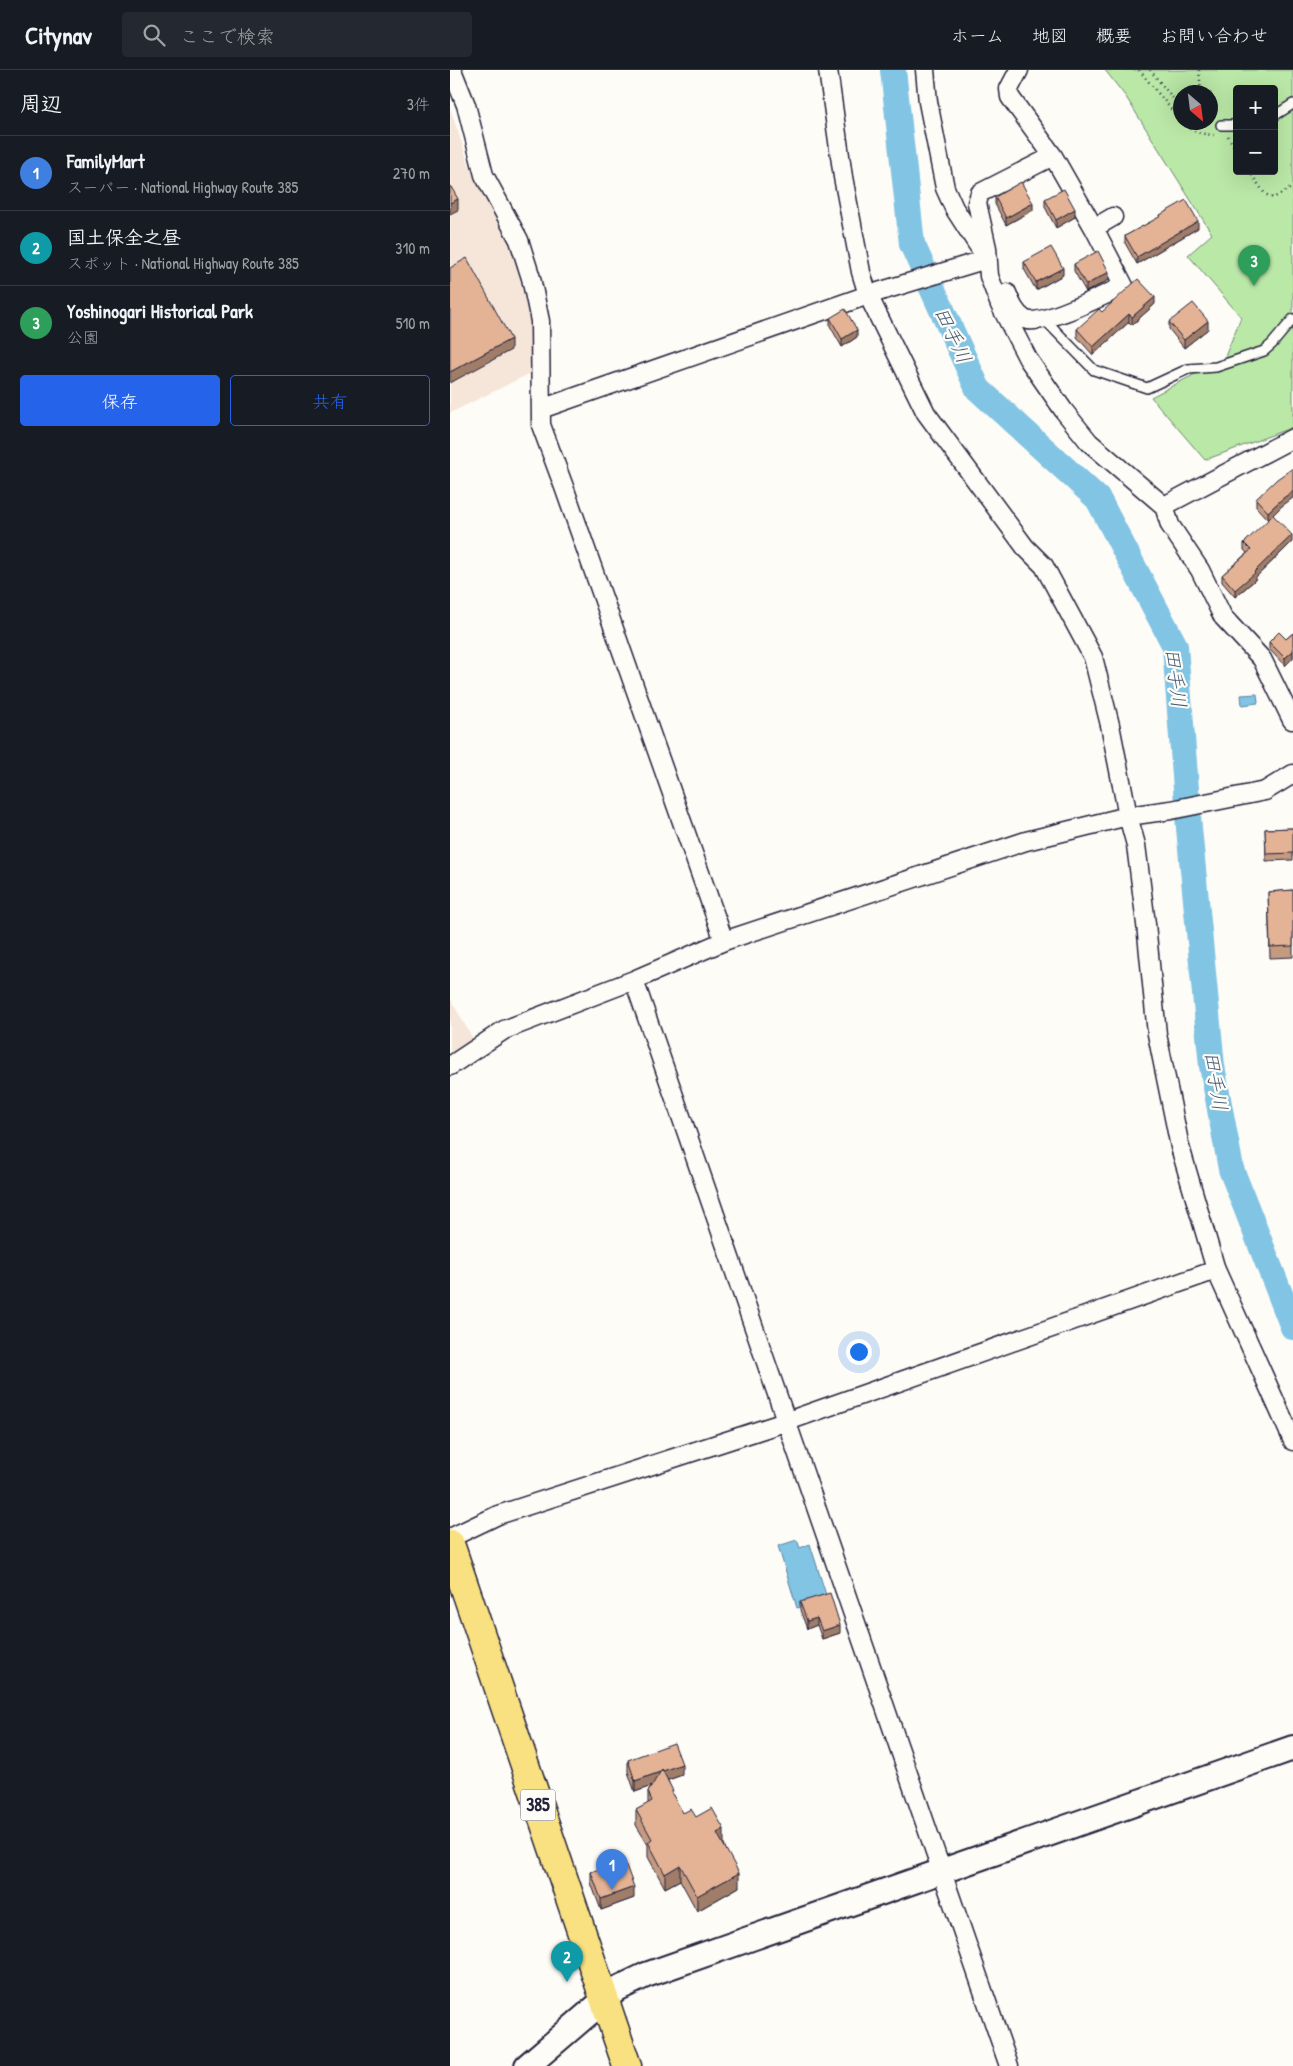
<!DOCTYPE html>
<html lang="ja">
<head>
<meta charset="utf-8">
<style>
	body { margin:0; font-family:"Patrick Hand","Klee One",sans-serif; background:#242831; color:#f1f3f6 }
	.controls { position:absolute; right:15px; top:15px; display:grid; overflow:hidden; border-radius:5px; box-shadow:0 5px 20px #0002 }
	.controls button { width:45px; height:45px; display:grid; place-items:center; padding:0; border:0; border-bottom:1px solid #363941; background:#171b24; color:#f1f3f6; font:25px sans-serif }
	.compass { position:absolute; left:723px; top:15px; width:45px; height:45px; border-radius:50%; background:#171b24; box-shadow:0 5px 20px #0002; rotate:152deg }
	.you { position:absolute; left:408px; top:1281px; width:18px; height:18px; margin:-12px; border:4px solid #fff; border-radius:50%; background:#1a73e8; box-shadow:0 0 0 8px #1a73e833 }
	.badge { display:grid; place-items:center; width:32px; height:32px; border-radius:50%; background:#2563eb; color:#fff; font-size:16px; font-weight:700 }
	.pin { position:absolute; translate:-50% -41px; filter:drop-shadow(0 1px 2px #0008) }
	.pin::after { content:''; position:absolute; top:26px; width:18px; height:15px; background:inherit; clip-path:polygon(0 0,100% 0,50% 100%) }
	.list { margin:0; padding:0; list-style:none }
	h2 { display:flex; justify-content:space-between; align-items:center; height:65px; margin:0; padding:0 20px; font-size:21px }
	h2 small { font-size:16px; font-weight:400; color:#9ea1a6 }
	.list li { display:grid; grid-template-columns:32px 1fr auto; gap:15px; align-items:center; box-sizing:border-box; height:75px; padding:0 20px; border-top:1px solid #363941 }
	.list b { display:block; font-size:19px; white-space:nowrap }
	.list p { margin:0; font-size:16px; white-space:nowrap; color:#9ea1a6 }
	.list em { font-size:16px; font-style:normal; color:#9ea1a6 }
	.actions { display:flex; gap:10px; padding:15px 20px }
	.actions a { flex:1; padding:11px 0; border:1px solid #2563eb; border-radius:5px; text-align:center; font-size:18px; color:#2563eb }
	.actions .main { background:#2563eb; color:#fff }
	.icon { flex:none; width:28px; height:28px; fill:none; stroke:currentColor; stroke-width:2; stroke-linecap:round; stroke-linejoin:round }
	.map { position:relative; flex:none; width:843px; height:1996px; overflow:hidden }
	header { display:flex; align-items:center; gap:30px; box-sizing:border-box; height:70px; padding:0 25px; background:#171b24; border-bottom:1px solid #363941 }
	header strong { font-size:24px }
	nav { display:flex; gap:28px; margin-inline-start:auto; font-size:18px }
	.search { width:350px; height:45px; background:#242831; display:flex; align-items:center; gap:12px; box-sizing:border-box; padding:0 18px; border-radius:5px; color:#9ea1a6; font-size:19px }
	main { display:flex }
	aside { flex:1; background:#171b24 }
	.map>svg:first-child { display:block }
	.built { fill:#f6e6da }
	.green { fill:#bae8a7; stroke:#6e8571; fill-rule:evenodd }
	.water { fill:#82c4e3; stroke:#5c83a0 }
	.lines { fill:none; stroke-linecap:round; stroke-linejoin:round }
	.river { stroke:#82c4e3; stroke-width:26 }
	.lane-casing { stroke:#22223b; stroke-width:12 }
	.street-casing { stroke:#22223b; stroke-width:21 }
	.secondary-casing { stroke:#22223b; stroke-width:28 }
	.highway-casing { stroke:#22223b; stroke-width:31 }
	.path { stroke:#22223b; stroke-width:2.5; stroke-dasharray:1 4; stroke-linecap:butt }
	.lane { stroke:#fdfcf7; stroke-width:9 }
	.street { stroke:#fdfcf7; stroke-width:18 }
	.secondary { stroke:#fdfcf7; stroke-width:24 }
	.highway { stroke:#f9e181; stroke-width:28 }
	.wall { fill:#c49a81; stroke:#22223b }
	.shaded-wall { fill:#a07d69; stroke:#22223b }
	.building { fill:#e4b396; stroke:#22223b }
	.labels { text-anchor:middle; stroke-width:4.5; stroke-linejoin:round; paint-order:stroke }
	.shield { fill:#fdfcf7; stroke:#646373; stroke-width:1 }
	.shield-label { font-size:18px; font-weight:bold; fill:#22223b }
	.water-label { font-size:20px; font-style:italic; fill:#445b76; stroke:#fdfcf7 }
</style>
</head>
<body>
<header>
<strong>Citynav</strong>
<div class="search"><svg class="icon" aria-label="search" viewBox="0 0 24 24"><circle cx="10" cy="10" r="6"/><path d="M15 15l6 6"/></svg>ここで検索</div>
<nav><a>ホーム</a><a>地図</a><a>概要</a><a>お問い合わせ</a></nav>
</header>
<main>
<aside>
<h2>周辺<small>3件</small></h2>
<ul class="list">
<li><span class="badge" style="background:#3f7fe0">1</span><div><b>FamilyMart</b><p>スーパー · National Highway Route 385</p></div><em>270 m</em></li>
<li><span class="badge" style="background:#0f9aa8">2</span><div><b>国土保全之昼</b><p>スポット · National Highway Route 385</p></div><em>310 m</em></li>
<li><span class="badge" style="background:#2e9e5b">3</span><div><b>Yoshinogari Historical Park</b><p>公園</p></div><em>510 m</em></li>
</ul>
<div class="actions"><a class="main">保存</a><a>共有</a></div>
</aside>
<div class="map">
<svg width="843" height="1996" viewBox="0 0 843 1996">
	<rect width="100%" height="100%" fill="#fdfcf7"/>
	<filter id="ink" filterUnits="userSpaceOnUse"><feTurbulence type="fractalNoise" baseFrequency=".02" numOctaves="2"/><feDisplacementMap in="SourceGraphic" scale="10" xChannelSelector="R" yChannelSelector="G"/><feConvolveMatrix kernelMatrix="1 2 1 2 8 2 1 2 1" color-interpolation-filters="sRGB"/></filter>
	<g filter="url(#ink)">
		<!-- built -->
		<path class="built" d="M0 38 20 97 62 178 80 251 81 303 0 343Z
			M0 928 23 969 0 983Z"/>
		<!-- green -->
		<path class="green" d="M655 0H843V357L755 390 701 327 774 289 791 247 738 185 762 164 676 27ZM787 19H824V101H787ZM731 22H761V52H731Z"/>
		<!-- water -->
		<path class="water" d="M807 624 808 633 792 635 791 625Z
			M347 1470 350 1478 360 1474 377 1528 347 1538 328 1476Z"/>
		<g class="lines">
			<!-- river -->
			<path class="river" d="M443 0 462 174 528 319 648 429 725 576 739 758 762 996 781 1099 843 1257"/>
			<!-- lane casing -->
			<g class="lane-casing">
				<path id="lane" d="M824 46 843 34
					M771 55H787
					M595 250 644 300 697 318 738 299 766 297 814 281 822 274 843 249"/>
			</g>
			<!-- street casing -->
			<g class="street-casing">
				<path id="street" d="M2 0 16 35 34 105 69 170 81 208 90 251 91 355 114 417 274 871
					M378 0 393 107 411 202 418 225 476 343 575 477 594 496 643 587 660 655 678 746 686 775 696 854 707 964 730 1077 766 1200 843 1371
					M475 0 478 32 495 118 504 138 535 186
					M603 86 530 123 527 133 537 178 539 206 550 235 578 289 614 341 639 372 714 436 720 455 750 500 773 547 812 589 842 650
					M644 158 663 147
					M557 223C561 233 565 243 574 249 590 258 656 224 674 216L644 158 603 86 560 27 559 19 569 0
					M91 339 418 225 537 189
					M714 436 843 368
					M184 910 559 1996
					M0 996 54 960 184 910 274 871 576 771 678 746 721 740 815 721 843 704
					M0 1468 48 1445 335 1352 766 1200"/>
			</g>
			<!-- secondary casing -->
			<g class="secondary-casing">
				<path id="secondary" d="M77 1996 167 1919 196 1905 843 1678"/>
			</g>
			<!-- highway casing -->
			<g class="highway-casing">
				<path id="highway" d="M0 1474 177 1996"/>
			</g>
			<!-- path -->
			<path class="path" d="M689 0 731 51
				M700 0 731 38
				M749 0 751 22
				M732 52C741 62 751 64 764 65
				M778 66 787 82
				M799 101 815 124 823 128 843 117"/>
			<!-- lane -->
			<use href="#lane" class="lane"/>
			<!-- street -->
			<use href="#street" class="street"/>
			<!-- secondary -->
			<use href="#secondary" class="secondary"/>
			<!-- highway -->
			<use href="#highway" class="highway"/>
		</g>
		<!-- wall -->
		<path class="wall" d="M545 127 583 140 556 155 545 134Z
			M595 129 625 147 606 158 595 137Z
			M710 145 748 158 687 194 675 173V166L710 147Z
			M574 192 613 205 586 220 574 199Z
			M624 194 659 210 636 222 624 201Z
			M705 234 682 255 679 252 643 285 627 267V259L652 242Z
			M380 248 407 267 392 277 380 256Z
			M719 252 758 259 734 278 719 259Z
			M806 429 832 436 818 450 806 437Z
			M842 472 805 508V510L785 527 772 512V505L797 483 794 480V473Z
			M843 563V588L835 596 819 579V572L836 569Z
			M843 758V790L816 791 815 759Z
			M843 820V887L820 888 818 822Z
			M350 1532 390 1563 372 1569 367 1555 357 1559 350 1540Z
			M178 1690 232 1705 218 1710 223 1726 233 1743 246 1747 274 1774 289 1817 247 1841 230 1810 215 1818 198 1787V1775L186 1755V1740L198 1734V1722L201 1716 185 1722 178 1702Z
			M141 1802 184 1828 151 1840 141 1813Z"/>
		<!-- shaded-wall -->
		<path class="shaded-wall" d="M8 129V140L0 144V133Z
			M583 133V140L556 155V148Z
			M625 139V147L606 158V150Z
			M748 151V158L687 194V187Z
			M613 198V205L586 220V212Z
			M659 202V210L636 222V215Z
			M705 227V234L682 255V247Z
			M679 244V252L643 285V277Z
			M758 251V259L734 278V270Z
			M407 260V267L392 277V269Z
			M61 269V280L0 313V302Z
			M843 421V428L832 436 818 450V442L832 429Z
			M842 465V472L805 508V510L785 527V520Z
			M843 581V588L835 596V588Z
			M367 1548V1555L357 1559V1551Z
			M390 1555V1563L372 1569V1561Z
			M232 1694V1705L185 1722V1711Z
			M274 1759V1774L267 1777V1763Z
			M230 1795V1810L215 1818V1804Z
			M289 1803V1817L247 1841V1826Z
			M184 1817V1828L151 1840V1829Z"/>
		<!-- building -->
		<path class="building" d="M571 112 583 133 556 148 545 127Z
			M0 115 8 129 0 133Z
			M614 119 625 139 606 150 595 129Z
			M736 130 748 151 687 187 675 166 711 146 710 145Z
			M601 177 613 198 586 212 574 192Z
			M648 181 659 202 636 215 624 194Z
			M17 188 61 269 0 302V198Z
			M688 209 705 227 682 247 679 244 643 277 627 259 649 239 652 242Z
			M743 233 758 251 734 270 719 252Z
			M395 239 407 260 392 269 380 248Z
			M843 398V421L832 429 818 442 806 429 827 409Z
			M823 445 842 465 804 502 805 503 785 520 772 505 801 480 794 473Z
			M829 562 836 569 843 563V581L835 588 819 572Z
			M843 758V783L816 784 815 759Z
			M843 820V876L820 877 818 822Z
			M380 1523 390 1555 372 1561 367 1548 357 1551 350 1532Z
			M224 1673 232 1694 213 1701 212 1699 210 1702 185 1711 178 1690Z
			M212 1699 223 1721 221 1722 233 1743 241 1739 246 1747 262 1738 274 1759 267 1763 289 1803 247 1826 230 1795 215 1804 198 1772 202 1769 186 1740 202 1731 198 1722Z
			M174 1790 184 1817 151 1829 141 1802Z"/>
	</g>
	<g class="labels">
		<!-- shield labels -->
		<rect class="shield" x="70.5" y="1719.5" width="35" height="31" rx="4"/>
		<g class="shield-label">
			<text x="88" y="1741">385</text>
		</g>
		<!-- water labels -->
		<g class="water-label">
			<text transform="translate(503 265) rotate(65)" y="7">田手川</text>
			<text transform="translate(726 608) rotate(83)" y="7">田手川</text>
			<text transform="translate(766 1011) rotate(81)" y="7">田手川</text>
		</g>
	</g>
</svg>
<div class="controls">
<button>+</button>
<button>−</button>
</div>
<svg class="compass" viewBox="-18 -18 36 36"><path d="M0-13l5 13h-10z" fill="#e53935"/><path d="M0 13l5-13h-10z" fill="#9ea1a6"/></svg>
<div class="you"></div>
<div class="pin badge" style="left:162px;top:1820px;background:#3f7fe0">1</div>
<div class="pin badge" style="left:117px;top:1912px;background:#0f9aa8">2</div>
<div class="pin badge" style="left:804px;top:216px;background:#2e9e5b">3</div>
</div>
</main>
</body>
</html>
